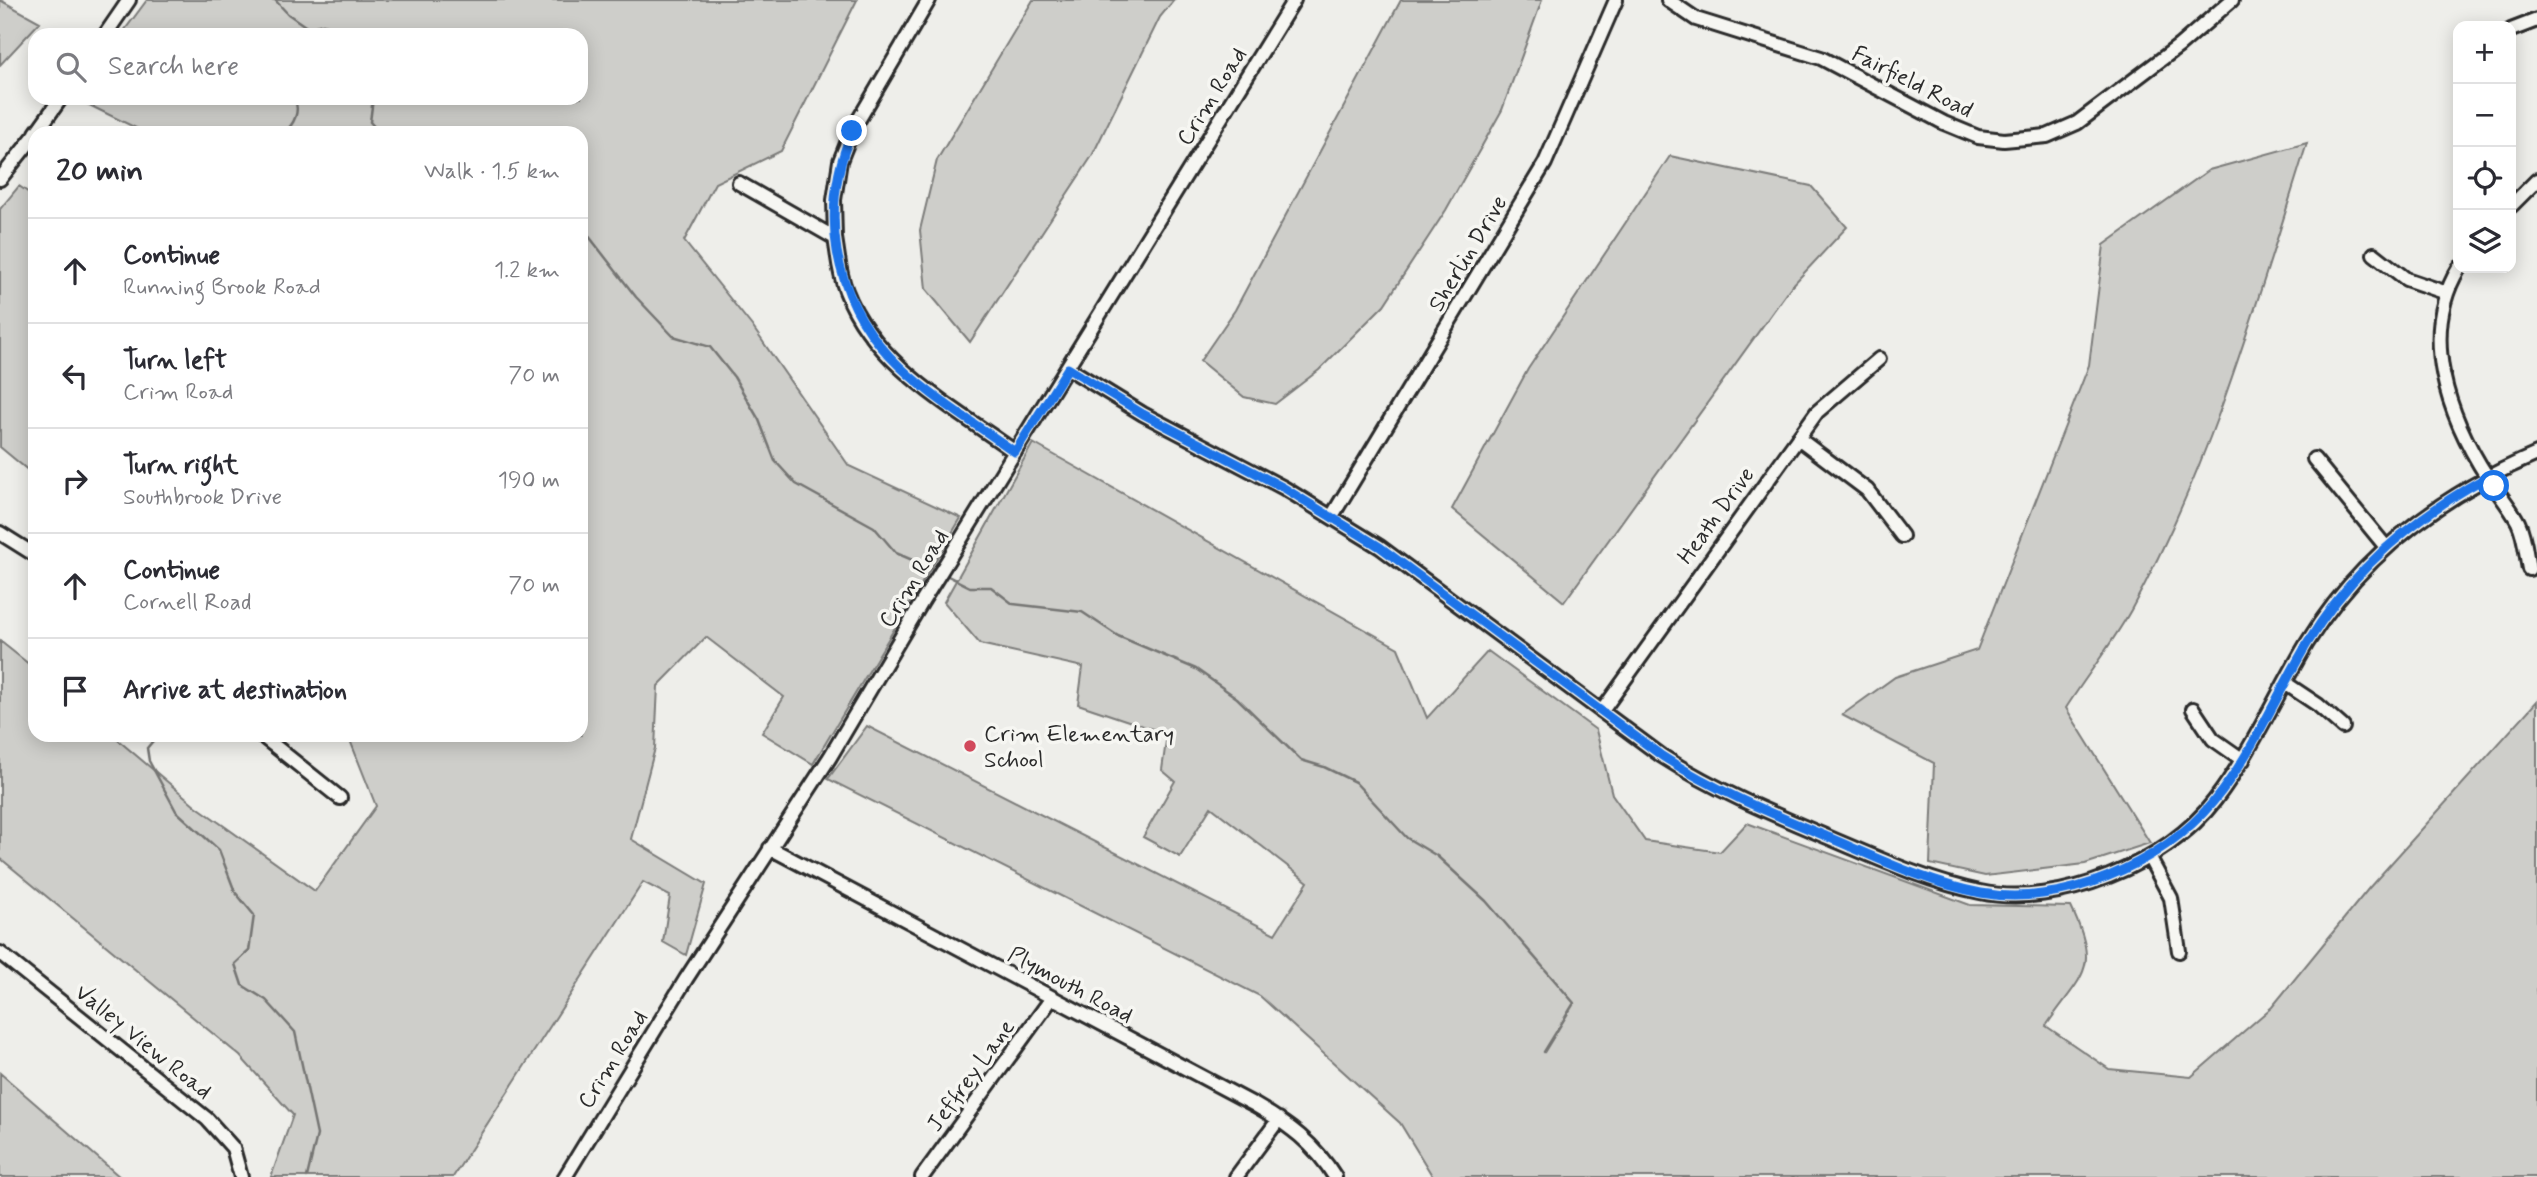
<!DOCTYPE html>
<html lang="en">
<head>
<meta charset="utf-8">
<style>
	body { margin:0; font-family:Mynerve,sans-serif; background:#f7f7f7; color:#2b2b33 }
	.controls { position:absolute; right:21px; top:21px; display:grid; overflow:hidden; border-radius:14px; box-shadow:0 4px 18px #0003 }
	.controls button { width:63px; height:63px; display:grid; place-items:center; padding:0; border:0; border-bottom:2px solid #e1e1e2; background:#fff; color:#2b2b33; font:35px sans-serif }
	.stop { position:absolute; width:21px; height:21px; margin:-16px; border:5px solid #1a73e8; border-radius:50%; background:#fff }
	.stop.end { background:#1a73e8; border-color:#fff; box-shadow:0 2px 7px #0008 }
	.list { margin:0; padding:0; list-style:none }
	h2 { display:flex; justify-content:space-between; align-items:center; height:91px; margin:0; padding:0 28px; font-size:30px }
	h2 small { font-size:23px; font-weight:400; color:#7c7c81 }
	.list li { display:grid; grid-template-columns:46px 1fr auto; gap:21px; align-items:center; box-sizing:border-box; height:105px; padding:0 28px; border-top:2px solid #e1e1e2 }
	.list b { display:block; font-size:26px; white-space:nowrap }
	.list p { margin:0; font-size:23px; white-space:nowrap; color:#7c7c81 }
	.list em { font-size:23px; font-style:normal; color:#7c7c81 }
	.icon { flex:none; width:38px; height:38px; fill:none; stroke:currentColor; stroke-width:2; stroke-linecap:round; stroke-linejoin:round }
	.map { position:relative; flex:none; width:2537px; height:1177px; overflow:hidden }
	.search { position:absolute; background:#fff; box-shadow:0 4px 18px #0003; left:28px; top:28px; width:560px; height:77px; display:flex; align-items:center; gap:18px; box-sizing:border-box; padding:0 24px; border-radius:21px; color:#7c7c81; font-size:26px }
	.panel { position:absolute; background:#fff; box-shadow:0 4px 18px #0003; left:28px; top:126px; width:560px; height:616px; border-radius:21px }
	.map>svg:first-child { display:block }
	.green { fill:#cececa; stroke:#7c7c7a; stroke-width:2 }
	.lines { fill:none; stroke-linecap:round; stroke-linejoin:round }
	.stream { stroke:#757573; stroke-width:2.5 }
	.minor-casing { stroke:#2b2b2b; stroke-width:18 }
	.minor { stroke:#f6f6f2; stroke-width:12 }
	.route { stroke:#1a73e8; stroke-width:9 }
	.poi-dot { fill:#d1495b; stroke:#f6f6f2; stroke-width:2.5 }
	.labels { text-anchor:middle; stroke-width:7; stroke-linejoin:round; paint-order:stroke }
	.street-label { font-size:23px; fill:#2b2b2b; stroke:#f6f6f2 }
	.poi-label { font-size:23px; fill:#2b2b2b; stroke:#f6f6f2; text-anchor:start }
</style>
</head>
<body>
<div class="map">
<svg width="2537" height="1177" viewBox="0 0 2537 1177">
	<rect width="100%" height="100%" fill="#eeeeea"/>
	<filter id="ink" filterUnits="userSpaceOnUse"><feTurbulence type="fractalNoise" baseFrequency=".0143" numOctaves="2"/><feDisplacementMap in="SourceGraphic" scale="14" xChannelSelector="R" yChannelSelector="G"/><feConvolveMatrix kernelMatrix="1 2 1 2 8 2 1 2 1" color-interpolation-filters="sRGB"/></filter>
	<g filter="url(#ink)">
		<!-- green -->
		<path class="green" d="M0 0 40 22 0 65Z
			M147 0H857L781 151 715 183 684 241 752 326 849 466 961 518 813 764 762 733 784 697 706 637 658 686 655 748 631 839 706 884 686 955 663 942 670 896 643 882 453 1177H271L293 1115 240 1056 0 858V641L35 669V735H112L196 806 315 891 376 806 348 735H581V133H146L75 98H581V35H121Z
			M1033 0H1174L1160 17 1092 156 970 342 926 289 920 230 937 160Z
			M1401 0H1542L1502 110 1446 210 1384 305 1319 370 1275 404 1244 397 1200 361 1235 310Z
			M2307 143C2257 302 2212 463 2131 610 2112 644 2087 675 2066 708L2150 843 2085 864 1985 876 1930 864 1934 763 1842 715 1895 677 1977 650 2089 365 2104 245 2209 170Z
			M1670 156 1811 186 1847 227 1790 288 1564 602 1452 509 1528 369Z
			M19 186 35 197V476L0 447V209Z
			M1033 443 1398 648 1427 718 1488 651 1596 730 1612 794 1645 841 1720 852 1747 823 1970 905 2071 907C2102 971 2081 974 2046 1026L2109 1069 2191 1077 2272 1007 2369 888 2537 701V1177H1433L1400 1123 1260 996 828 779 867 726 1275 934 1308 882 1211 807 1180 857 1143 837 1175 781 1162 770 1167 734 1078 704 1083 667 980 644 944 602Z
			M0 1073 120 1177H0Z"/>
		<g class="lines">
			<!-- stream -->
			<path class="stream" d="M275 0 288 14 308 28 323 24 365 35
				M320 35 323 25
				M373 98 370 122 380 133
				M284 133C294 124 301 111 294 98
				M581 226 636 297 673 336 710 347 734 377 759 420 775 461 796 484 874 527 896 553 938 571
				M944 574 970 587H991L1013 604 1082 612 1118 636 1196 669 1237 698 1301 760 1324 767 1355 782 1407 838 1437 856 1486 901 1574 1003 1544 1052
				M158 735 147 748 149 761 176 811 219 850 235 892 254 915 249 951 235 964 242 985 266 1000 295 1032 317 1135 307 1177"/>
			<!-- minor casing -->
			<g class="minor-casing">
				<path id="minor" d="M1668 0 1696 19 1821 58 1944 123 1978 137 2004 140 2047 136 2077 123 2179 46 2232 0
					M2511 30 2537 20
					M105 35 129 0
					M36 133 61 98
					M0 179 35 135
					M739 183 835 238C838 255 839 274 846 291 875 366 953 407 1015 452
					M2511 206 2537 180
					M835 238 834 200 840 161 852 131 929 0
					M2374 254 2406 279 2447 293
					M2459 268C2418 335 2449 418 2488 478 2498 493 2510 507 2518 522 2525 536 2526 554 2529 569
					M1068 368 1143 414 1284 488 1380 547 1662 756C1713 789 1768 812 1825 836 1875 857 1926 881 1980 892 2058 909 2168 863 2215 800 2252 751 2276 695 2307 643 2361 555 2443 494 2537 454
					M1798 438 1867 490 1902 536
					M2314 459 2386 547
					M1332 516 1545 163 1616 0
					M0 533 35 555
					M2285 683 2318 705 2343 727
					M2193 709 2213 739 2243 760
					M1602 711 1817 412 1879 359
					M261 735 340 798
					M770 848 1255 1105C1288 1124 1315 1144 1335 1177
					M2149 857 2171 898 2179 951
					M0 953 207 1119 233 1148 241 1177
					M565 1177 686 979 830 757 922 602 1294 0
					M922 1177 1052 998
					M1236 1177 1279 1119"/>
			</g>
			<!-- minor -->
			<use href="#minor" class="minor"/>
		</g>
	</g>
	<g class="lines" filter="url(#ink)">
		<!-- route -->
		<path class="route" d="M852 131C836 170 830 209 837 251 856 357 935 395 1015 452L1068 368 1143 414 1284 488 1380 547 1662 756C1714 790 1770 813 1828 837 1877 858 1928 883 1981 893 2061 908 2162 864 2213 802 2252 755 2276 696 2307 644 2350 572 2414 517 2487 477L2494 486"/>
	</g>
	<!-- markers -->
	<circle class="poi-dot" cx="970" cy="746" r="7"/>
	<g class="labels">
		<!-- street labels -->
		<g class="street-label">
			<text transform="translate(1913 81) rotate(27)" y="8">Fairfield Road</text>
			<text transform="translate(1211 96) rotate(-58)" y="8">Crim Road</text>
			<text transform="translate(1467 253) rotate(-59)" y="8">Sherlin Drive</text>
			<text transform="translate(1715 515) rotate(-54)" y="8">Heath Drive</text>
			<text transform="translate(913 578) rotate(-58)" y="8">Crim Road</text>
			<text transform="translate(1071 984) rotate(28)" y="8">Plymouth Road</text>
			<text transform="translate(144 1041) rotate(39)" y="8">Valley View Road</text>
			<text transform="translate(612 1059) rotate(-58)" y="8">Crim Road</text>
			<text transform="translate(970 1075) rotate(-54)" y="8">Jeffrey Lane</text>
		</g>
		<!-- poi labels -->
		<g class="poi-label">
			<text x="984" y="741">Crim Elementary<tspan x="984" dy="26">School</tspan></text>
		</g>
	</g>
</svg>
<div class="controls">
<button>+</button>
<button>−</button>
<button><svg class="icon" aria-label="locate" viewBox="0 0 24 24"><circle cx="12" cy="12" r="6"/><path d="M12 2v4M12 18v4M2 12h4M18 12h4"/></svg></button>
<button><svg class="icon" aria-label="layers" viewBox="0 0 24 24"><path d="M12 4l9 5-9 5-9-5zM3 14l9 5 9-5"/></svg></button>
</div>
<div class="stop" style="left:2494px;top:486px"></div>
<div class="stop end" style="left:852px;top:131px"></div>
<div class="search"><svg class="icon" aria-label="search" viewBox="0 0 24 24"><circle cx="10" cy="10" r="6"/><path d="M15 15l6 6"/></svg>Search here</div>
<section class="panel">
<h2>20 min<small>Walk · 1.5 km</small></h2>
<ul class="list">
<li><svg class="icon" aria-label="ahead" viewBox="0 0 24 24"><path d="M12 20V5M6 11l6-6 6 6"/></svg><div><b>Continue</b><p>Running Brook Road</p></div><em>1.2 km</em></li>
<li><svg class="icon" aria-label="left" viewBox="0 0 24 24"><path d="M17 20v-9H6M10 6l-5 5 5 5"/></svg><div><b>Turn left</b><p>Crim Road</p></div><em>70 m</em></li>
<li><svg class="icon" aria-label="right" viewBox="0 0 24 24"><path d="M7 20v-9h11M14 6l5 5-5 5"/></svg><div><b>Turn right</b><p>Southbrook Drive</p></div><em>190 m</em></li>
<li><svg class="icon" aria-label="ahead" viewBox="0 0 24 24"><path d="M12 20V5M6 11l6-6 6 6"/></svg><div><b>Continue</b><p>Cornell Road</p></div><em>70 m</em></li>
<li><svg class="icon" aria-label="arrive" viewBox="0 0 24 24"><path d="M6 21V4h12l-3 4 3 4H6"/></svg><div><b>Arrive at destination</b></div></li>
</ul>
</section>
</div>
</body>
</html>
